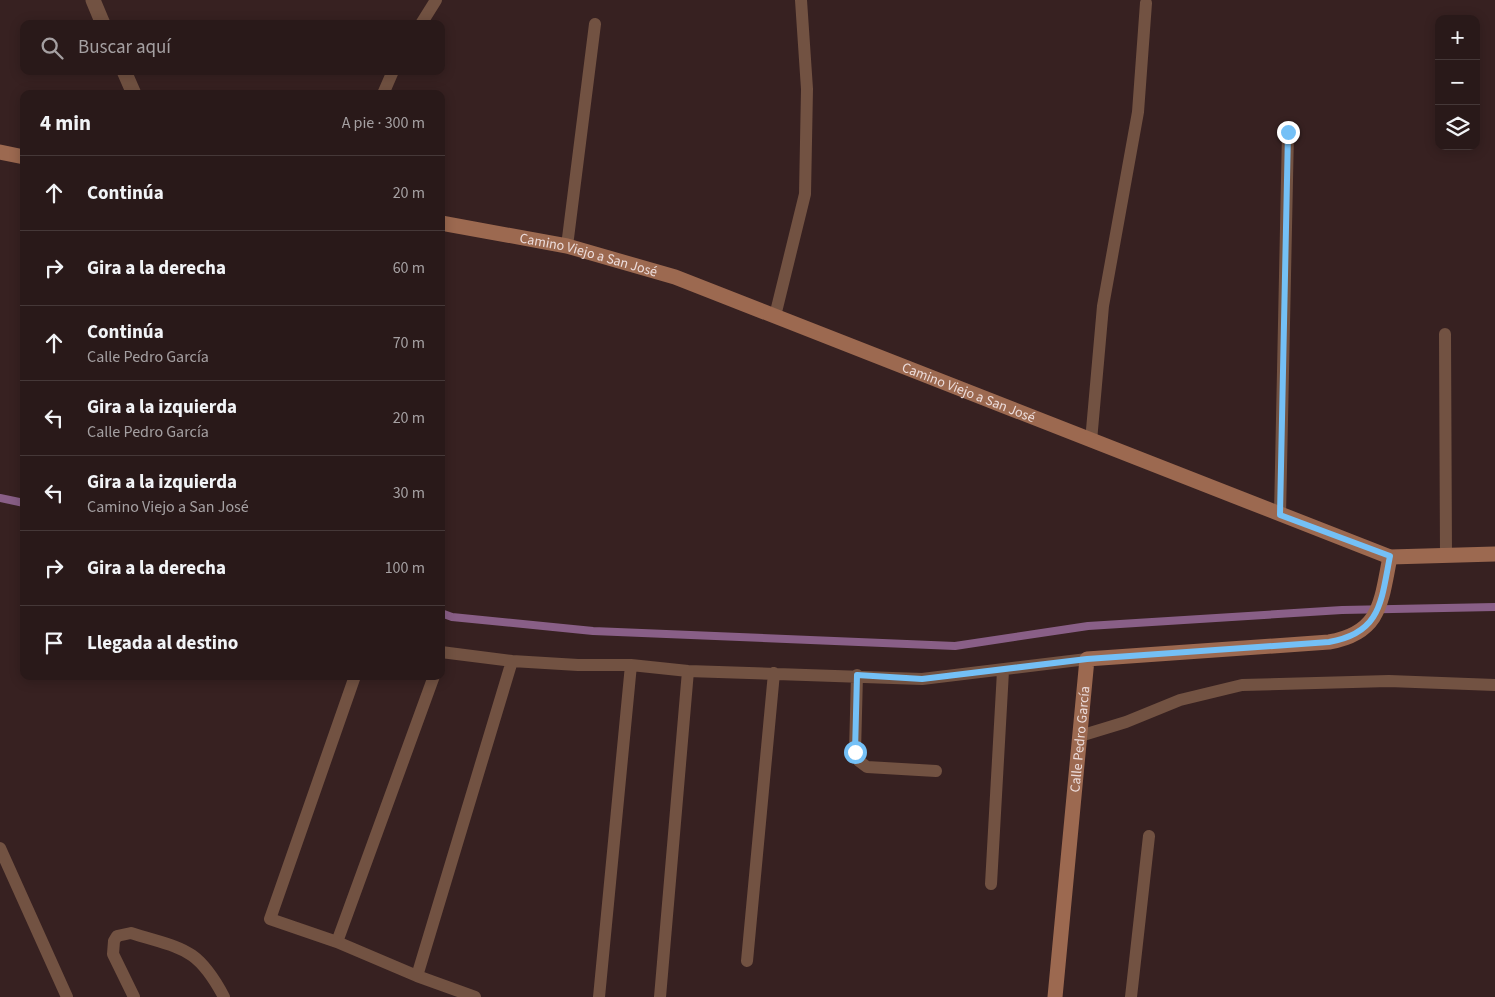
<!DOCTYPE html>
<html lang="es">
<head>
<meta charset="utf-8">
<style>
	body { margin:0; font-family:"Source Sans 3",sans-serif; background:#312222; color:#f1f3f6 }
	.controls { position:absolute; right:15px; top:15px; display:grid; overflow:hidden; border-radius:10px; box-shadow:0 2px 12px #0003 }
	.controls button { width:45px; height:45px; display:grid; place-items:center; padding:0; border:0; border-bottom:1px solid #453838; background:#291919; color:#f1f3f6; font:25px sans-serif }
	.stop { position:absolute; width:15px; height:15px; margin:-11px; border:4px solid #74c0f6; border-radius:50%; background:#fff }
	.stop.end { background:#74c0f6; border-color:#fff; box-shadow:0 1px 5px #0008 }
	.list { margin:0; padding:0; list-style:none }
	h2 { display:flex; justify-content:space-between; align-items:center; height:65px; margin:0; padding:0 20px; font-size:21px }
	h2 small { font-size:16px; font-weight:400; color:#a5a0a2 }
	.list li { display:grid; grid-template-columns:32px 1fr auto; gap:15px; align-items:center; box-sizing:border-box; height:75px; padding:0 20px; border-top:1px solid #453838 }
	.list b { display:block; font-size:19px; white-space:nowrap }
	.list p { margin:0; font-size:16px; white-space:nowrap; color:#a5a0a2 }
	.list em { font-size:16px; font-style:normal; color:#a5a0a2 }
	.icon { flex:none; width:28px; height:28px; fill:none; stroke:currentColor; stroke-width:2; stroke-linecap:round; stroke-linejoin:round }
	.map { position:relative; flex:none; width:1495px; height:997px; overflow:hidden }
	.search { position:absolute; background:#291919; box-shadow:0 2px 12px #0003; left:20px; top:20px; width:425px; height:55px; display:flex; align-items:center; gap:12px; box-sizing:border-box; padding:0 18px; border-radius:10px; color:#a5a0a2; font-size:19px }
	.panel { position:absolute; background:#291919; box-shadow:0 2px 12px #0003; left:20px; top:90px; width:425px; height:590px; border-radius:10px }
	.map>svg:first-child { display:block }
	.lines { fill:none; stroke-linecap:round; stroke-linejoin:round }
	.stream { stroke:#895f87; stroke-width:8 }
	.lane { stroke:#725242; stroke-width:12 }
	.street { stroke:#725242; stroke-width:15 }
	.secondary { stroke:#9c6950; stroke-width:15 }
	.route { stroke:#74c0f6; stroke-width:6 }
	.labels { text-anchor:middle; stroke-width:4; stroke-linejoin:round; paint-order:stroke }
	.street-label { font-size:14px; fill:#ecdcdb; stroke:#180e0e }
</style>
</head>
<body>
<div class="map">
<svg width="1495" height="997" viewBox="0 0 1495 997">
	<rect width="100%" height="100%" fill="#372121"/>
	<g class="lines">
		<!-- stream -->
		<path class="stream" d="M0 498 24 503
			M441 613 452 617 593 631 955 646 1088 626 1342 610 1495 607"/>
		<!-- lane -->
		<path class="lane" d="M421 24 436 0
			M383 94 393 71
			M567 246 595 24
			M775 316 805 194 807 89 801 0
			M1445 334 1446 555
			M1091 441 1103 306 1138 112 1146 3
			M1280 515 1288 132
			M441 652 512 661 578 665H631L688 671 922 679 1087 659
			M857 675 855 752 859 761 867 767 936 771
			M355 676 270 919 337 942 417 976
			M1080 736 1126 722 1180 700 1242 685 1389 681 1495 685
			M0 848 67 997
			M991 884 1003 671
			M337 942 434 676
			M747 961 774 673
			M134 997 113 954 114 941 117 936 131 933C182 949 197 946 224 997
			M475 997 417 976 512 661
			M599 997 631 665
			M660 997 688 671
			M1131 997 1149 836"/>
		<!-- street -->
		<path class="street" d="M93 0 103 24
			M124 71 134 94"/>
		<!-- secondary -->
		<g class="secondary">
			<path d="M0 152 24 157"/>
			<path id="s1" d="M441 223 567 246 675 277 1390 557 1495 554"/>
			<path id="s2" d="M1055 997 1087 659 1329 642C1381 633 1381 602 1390 557"/>
		</g>
	</g>
	<g class="lines">
		<!-- route -->
		<path class="route" d="M855 752 857 675 922 679 1087 659 1329 642C1381 633 1381 602 1390 556L1280 515 1288 132"/>
	</g>
	<g class="labels">
		<!-- street labels -->
		<g class="street-label">
			<text dy="5" stroke="none"><textPath href="#s1" startOffset="151">Camino Viejo a San José</textPath></text>
			<text dy="5" stroke="none"><textPath href="#s1" startOffset="556">Camino Viejo a San José</textPath></text>
			<text dy="5" stroke="none"><textPath href="#s2" startOffset="259">Calle Pedro García</textPath></text>
		</g>
	</g>
</svg>
<div class="controls">
<button>+</button>
<button>−</button>
<button><svg class="icon" aria-label="layers" viewBox="0 0 24 24"><path d="M12 4l9 5-9 5-9-5zM3 14l9 5 9-5"/></svg></button>
</div>
<div class="stop" style="left:855px;top:752px"></div>
<div class="stop end" style="left:1288px;top:132px"></div>
<div class="search"><svg class="icon" aria-label="search" viewBox="0 0 24 24"><circle cx="10" cy="10" r="6"/><path d="M15 15l6 6"/></svg>Buscar aquí</div>
<section class="panel">
<h2>4 min<small>A pie · 300 m</small></h2>
<ul class="list">
<li><svg class="icon" aria-label="ahead" viewBox="0 0 24 24"><path d="M12 20V5M6 11l6-6 6 6"/></svg><div><b>Continúa</b></div><em>20 m</em></li>
<li><svg class="icon" aria-label="right" viewBox="0 0 24 24"><path d="M7 20v-9h11M14 6l5 5-5 5"/></svg><div><b>Gira a la derecha</b></div><em>60 m</em></li>
<li><svg class="icon" aria-label="ahead" viewBox="0 0 24 24"><path d="M12 20V5M6 11l6-6 6 6"/></svg><div><b>Continúa</b><p>Calle Pedro García</p></div><em>70 m</em></li>
<li><svg class="icon" aria-label="left" viewBox="0 0 24 24"><path d="M17 20v-9H6M10 6l-5 5 5 5"/></svg><div><b>Gira a la izquierda</b><p>Calle Pedro García</p></div><em>20 m</em></li>
<li><svg class="icon" aria-label="left" viewBox="0 0 24 24"><path d="M17 20v-9H6M10 6l-5 5 5 5"/></svg><div><b>Gira a la izquierda</b><p>Camino Viejo a San José</p></div><em>30 m</em></li>
<li><svg class="icon" aria-label="right" viewBox="0 0 24 24"><path d="M7 20v-9h11M14 6l5 5-5 5"/></svg><div><b>Gira a la derecha</b></div><em>100 m</em></li>
<li><svg class="icon" aria-label="arrive" viewBox="0 0 24 24"><path d="M6 21V4h12l-3 4 3 4H6"/></svg><div><b>Llegada al destino</b></div></li>
</ul>
</section>
</div>
</body>
</html>
